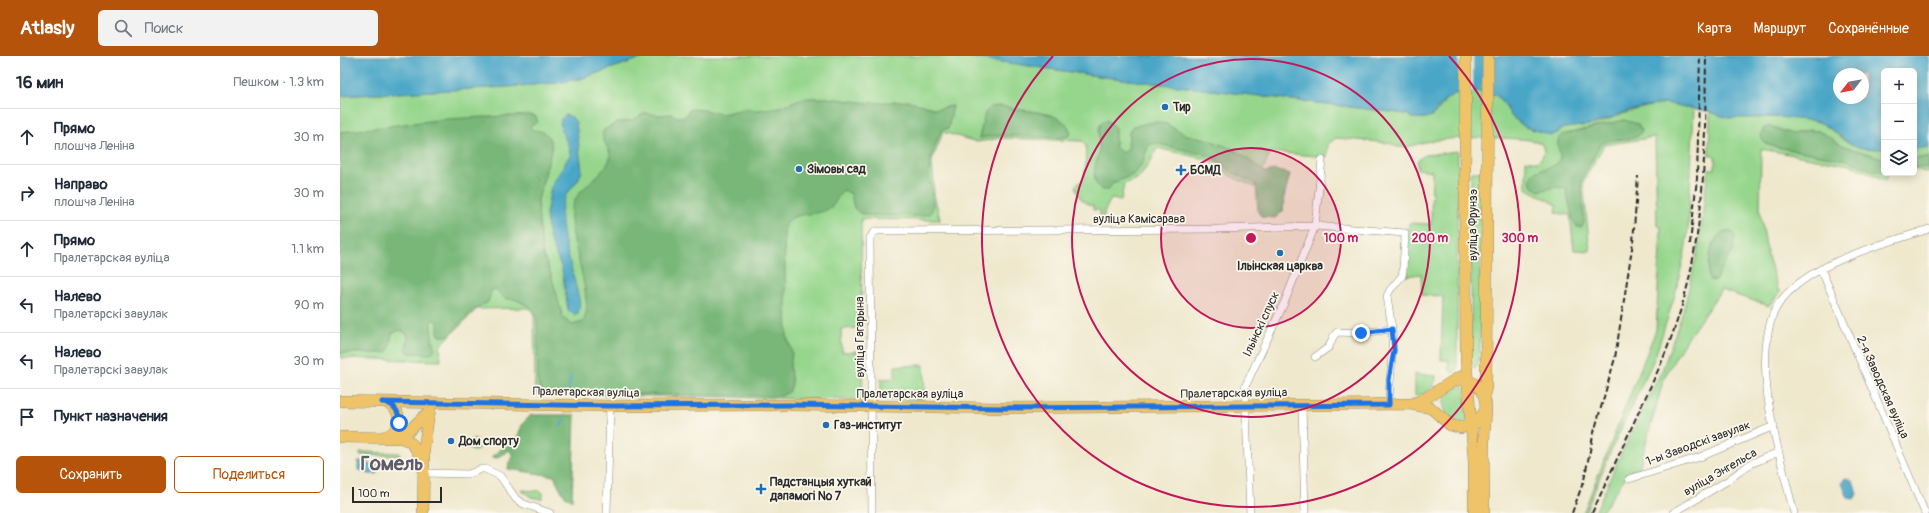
<!DOCTYPE html>
<html lang="ru">
<head>
<meta charset="utf-8">
<style>
	body { margin:0; font-family:Pangolin,sans-serif; background:#f2f2f3; color:#1f2937 }
	.controls { position:absolute; right:12px; top:12px; display:grid; overflow:hidden; border-radius:6px; box-shadow:0 2px 10px #0003 }
	.controls button { width:36px; height:36px; display:grid; place-items:center; padding:0; border:0; border-bottom:1px solid #e0e1e3; background:#fff; color:#1f2937; font:20px sans-serif }
	.compass { position:absolute; left:1493px; top:12px; width:36px; height:36px; border-radius:50%; background:#fff; box-shadow:0 2px 10px #0003; rotate:239deg }
	.scale { position:absolute; left:12px; bottom:10px; width:90px; box-sizing:border-box; padding-left:4px; border:2px solid #2b2b2b; border-top:0; font-size:11px; line-height:14px; white-space:nowrap; color:#2b2b2b; -webkit-text-stroke:3px #fbf7ec; paint-order:stroke }
	.stop { position:absolute; width:12px; height:12px; margin:-9px; border:3px solid #1a73e8; border-radius:50%; background:#fff }
	.stop.end { background:#1a73e8; border-color:#fff; box-shadow:0 1px 4px #0008 }
	.list { margin:0; padding:0; list-style:none }
	h2 { display:flex; justify-content:space-between; align-items:center; height:52px; margin:0; padding:0 16px; font-size:17px }
	h2 small { font-size:13px; font-weight:400; color:#747a83 }
	.list li { display:grid; grid-template-columns:26px 1fr auto; gap:12px; align-items:center; box-sizing:border-box; height:56px; padding:0 16px; border-top:1px solid #e0e1e3 }
	.list b { display:block; font-size:15px; white-space:nowrap }
	.list p { margin:0; font-size:13px; white-space:nowrap; color:#747a83 }
	.list em { font-size:13px; font-style:normal; color:#747a83 }
	.actions { display:flex; gap:8px; padding:12px 16px }
	.actions a { flex:1; padding:9px 0; border:1px solid #b45309; border-radius:6px; text-align:center; font-size:14px; color:#b45309 }
	.actions .main { background:#b45309; color:#fff }
	.icon { flex:none; width:22px; height:22px; fill:none; stroke:currentColor; stroke-width:2; stroke-linecap:round; stroke-linejoin:round }
	.map { position:relative; flex:none; width:1589px; height:457px; overflow:hidden }
	header { display:flex; align-items:center; gap:24px; box-sizing:border-box; height:56px; padding:0 20px; background:#b45309; color:#fff }
	header strong { font-size:19px }
	nav { display:flex; gap:22px; margin-inline-start:auto; font-size:14px }
	.search { width:280px; height:36px; background:#f2f2f3; display:flex; align-items:center; gap:10px; box-sizing:border-box; padding:0 14px; border-radius:6px; color:#747a83; font-size:15px }
	main { display:flex }
	aside { flex:1; background:#fff }
	.map>svg:first-child { display:block }
	.green { fill:#95d68c; stroke:#60805c }
	.forest { fill:#78b778; stroke:#527152 }
	.water { fill:#49a6c7; stroke:#3a6879; fill-rule:evenodd }
	.pier { fill:#efe8cd }
	.lines { fill:none; stroke-linecap:round; stroke-linejoin:round }
	.stream { stroke:#49a6c7; stroke-width:2 }
	.street-casing { stroke:#8d8a7c; stroke-width:8 }
	.primary-casing { stroke:#8d8a7c; stroke-width:12 }
	.street { stroke:#fff; stroke-width:7 }
	.primary { stroke:#efc469; stroke-width:11 }
	.rail { stroke:#2b2b2b; stroke-width:2; stroke-dasharray:6 3; stroke-linecap:butt }
	.route { stroke:#1a73e8; stroke-width:5 }
	.ring { fill:none; stroke:#c2185b; stroke-width:2 }
	.poi-dot { fill:#1f6fb2; stroke:#fbf7ec; stroke-width:1.5 }
	.labels { text-anchor:middle; stroke-width:3.5; stroke-linejoin:round; paint-order:stroke }
	.poi-label { font-size:12px; font-weight:bold; fill:#2b2b2b; stroke:#fbf7ec; text-anchor:start }
	.street-label { font-size:12px; fill:#2b2b2b; stroke:#fbf7ec }
	.town-label { font-size:20px; font-weight:bold; fill:#5f5a6a; stroke:#fbf7ec }
	.centre { fill:#c2185b; stroke:#fbf7ec; stroke-width:2 }
	.ring-label { font-size:12px; text-anchor:middle; font-weight:bold; fill:#c2185b; stroke:#fbf7ec; stroke-width:3.5; stroke-linejoin:round; paint-order:stroke }
</style>
</head>
<body>
<header>
<strong>Atlasly</strong>
<div class="search"><svg class="icon" aria-label="search" viewBox="0 0 24 24"><circle cx="10" cy="10" r="6"/><path d="M15 15l6 6"/></svg>Поиск</div>
<nav><a>Карта</a><a>Маршрут</a><a>Сохранённые</a></nav>
</header>
<main>
<aside>
<h2>16 мин<small>Пешком · 1.3 km</small></h2>
<ul class="list">
<li><svg class="icon" aria-label="ahead" viewBox="0 0 24 24"><path d="M12 20V5M6 11l6-6 6 6"/></svg><div><b>Прямо</b><p>плошча Леніна</p></div><em>30 m</em></li>
<li><svg class="icon" aria-label="right" viewBox="0 0 24 24"><path d="M7 20v-9h11M14 6l5 5-5 5"/></svg><div><b>Направо</b><p>плошча Леніна</p></div><em>30 m</em></li>
<li><svg class="icon" aria-label="ahead" viewBox="0 0 24 24"><path d="M12 20V5M6 11l6-6 6 6"/></svg><div><b>Прямо</b><p>Пралетарская вуліца</p></div><em>1.1 km</em></li>
<li><svg class="icon" aria-label="left" viewBox="0 0 24 24"><path d="M17 20v-9H6M10 6l-5 5 5 5"/></svg><div><b>Налево</b><p>Пралетарскі завулак</p></div><em>90 m</em></li>
<li><svg class="icon" aria-label="left" viewBox="0 0 24 24"><path d="M17 20v-9H6M10 6l-5 5 5 5"/></svg><div><b>Налево</b><p>Пралетарскі завулак</p></div><em>30 m</em></li>
<li><svg class="icon" aria-label="arrive" viewBox="0 0 24 24"><path d="M6 21V4h12l-3 4 3 4H6"/></svg><div><b>Пункт назначения</b></div></li>
</ul>
<div class="actions"><a class="main">Сохранить</a><a>Поделиться</a></div>
</aside>
<div class="map">
<svg width="1589" height="457" viewBox="0 0 1589 457">
	<rect width="100%" height="100%" fill="#fbf7ec"/>
	<filter id="ink" filterUnits="userSpaceOnUse"><feTurbulence type="fractalNoise" baseFrequency=".025" numOctaves="2"/><feDisplacementMap in="SourceGraphic" scale="8" xChannelSelector="R" yChannelSelector="G"/><feConvolveMatrix kernelMatrix="1 2 1 2 8 2 1 2 1" color-interpolation-filters="sRGB"/></filter>
	<filter id="wash" filterUnits="userSpaceOnUse"><feTurbulence type="fractalNoise" baseFrequency=".012" numOctaves="4" result="noise"/><feDisplacementMap in="SourceGraphic" scale="16" xChannelSelector="R" yChannelSelector="G"/><feGaussianBlur stdDeviation="0.9" result="paint"/><feColorMatrix in="noise" values="0 0 0 0 0 0 0 0 0 0 0 0 0 0 0 0 0 1.4 0 .05"/><feComposite in="paint" operator="in"/></filter>
	<g filter="url(#wash)">
		<rect width="100%" height="100%" fill="#efe8cd"/>
		<!-- green -->
		<path class="green" d="M308 0H621L765 21 1059 57 1069 59 1073 62H1085L1097 56 1105 44 1114 38 1134 34 1156 39 1165 49 1171 60 1185 71 1211 79 1218 77 1224 72 1256 68 1291 55 1317 48 1326 47 1354 53 1348 173 1345 196 1335 239 1315 301 1273 390 1245 457H1243L1316 274 1321 171 1317 170 1315 81 1264 89 1243 126 1250 195 1234 194 1230 159 1216 157 1217 149 1186 132V104L1197 106C1204 101 1206 94 1201 87L1191 84C1157 81 1119 80 1085 86 1072 89 1061 96 1050 87L996 82 988 88 987 101 931 96 915 131 890 120 874 105 817 92 810 106 799 122 784 128 781 144 771 143 764 156V162H760V154H753V150C743 147 737 140 735 130L745 122 746 90 742 85 661 82 637 86 603 76 592 105 594 137 600 164 521 163 522 272 501 273 502 296 522 295 523 344 195 338 194 259 189 252 137 253 100 290 101 305 0 302V40L167 31 216 27 240 23Z
			M1370 56C1403 69 1439 56 1473 64 1487 67 1495 78 1506 85 1518 93 1531 93 1544 93V117H1548L1546 124 1510 109 1421 93 1420 155 1428 201 1438 234 1441 235 1429 250 1381 234 1341 292 1324 322 1299 412 1289 416 1261 457H1255L1276 409 1323 312 1343 256 1359 190 1368 113H1375V100H1369Z
			M1589 91V117L1574 113V93Z
			M1118 95 1117 302V313L1114 317 1109 314 1108 304H1101L1103 240 1082 239 1081 218 1066 220 1069 167 1091 168 1092 115 1077 113V105L1084 99Z
			M1131 116H1141L1140 298 1137 310 1133 312 1131 307Z
			M584 309 585 343 547 344 541 336V323L555 322V310Z
			M1075 318 1096 320C1096 331 1086 339 1075 340Z
			M1117 331H1124L1128 365C1105 373 1093 339 1117 331Z
			M128 389a6 6 0 1 1 12 0a6 6 0 1 1-12 0Z
			M20 396 60 397V400L20 399Z
			M181 434 200 435 203 437V441L201 443 191 441Z"/>
		<!-- forest -->
		<path class="forest" d="M463 42H487L529 47 569 45 596 53 613 50 608 73H603L600 77C594 91 589 105 589 120 590 131 597 149 590 158L581 160 527 159 520 157 514 152 511 138 504 134C497 139 496 149 488 153 471 163 446 151 444 178L447 281 452 297 450 311 452 328 449 336 441 340 206 337 200 333 198 326 197 265 195 256 189 250 174 243H165L155 233 151 235 148 246 135 253 108 280H100L98 277V266L94 264 91 265C90 270 93 289 95 293L91 298 69 297 66 293 68 281 66 277 60 274 52 277 50 291 48 296 41 297H0V76L106 63 190 59 196 61 198 66 191 69 190 71 192 74C205 75 210 78 212 92L198 144 199 166 203 199 211 218 223 262 232 269 243 266C256 248 229 183 231 158 232 135 257 125 268 107 277 94 257 86 264 74L278 66 291 65 305 57 319 59 332 58 336 61H345L350 53 363 54 382 58 404 53 419 54 439 51Z
			M658 50C664 50 670 52 677 53 692 56 727 56 731 78L726 81 720 82 660 79 639 82 645 57 650 51Z
			M767 64 775 71V91L782 97 788 94 789 76 793 70 815 66 826 68 847 79 867 83 895 94 925 116 935 114 950 118 944 141 943 155 935 162 922 161 918 156 916 128 892 116 871 100 814 87 808 90 803 106 795 118 773 127 768 134H762C748 123 757 108 759 94 760 85 756 74 762 66Z
			M1284 64 1298 68 1301 74V77C1290 87 1269 80 1259 90L1241 125 1244 166 1242 171H1237L1233 164 1226 133 1216 131 1199 135C1195 133 1192 131 1191 127 1186 111 1212 115 1218 106 1224 98 1213 88 1221 79Z
			M1430 70 1452 78 1469 74 1479 75 1504 90 1542 102 1544 104V115H1534L1507 104 1430 90 1423 85 1421 80 1423 73Z
			M1574 102H1589V112L1574 111Z
			M1385 175H1391L1395 180 1393 196 1381 212 1376 224 1371 225 1368 221V218C1370 202 1369 184 1385 175Z
			M191 359H235L232 445 223 438 214 420 168 413 169 406 174 400 169 394 157 402 151 401 178 380 183 367Z"/>
		<!-- water -->
		<path class="water" d="M0 0H308L240 23 216 27 167 31 0 40Z
			M621 0H1589V91L1574 93V15H1544V93L1521 92 1513 89 1483 68 1475 65 1437 61 1388 62 1370 56 1326 47 1291 54 1251 69 1224 72 1215 78 1211 79 1185 71 1171 60 1165 49 1156 39 1139 35 1114 38 1105 44 1092 60 1085 62H1072L1069 59 1059 57 765 21ZM1499 18H1523V42H1499Z
			M225 59 232 61 236 67 242 115 238 124 226 139 222 150 221 161 225 187 238 239 240 249 238 257 233 259 228 254 222 213 209 181 206 158 211 131 230 99C231 86 217 77 221 63Z
			M18 405H28V408L37 409V418H28V416H23V414H18Z
			M1506 422C1515 423 1515 431 1517 438L1514 443 1508 442 1502 426Z"/>
		<!-- pier -->
		<path class="pier" d="M1119 0H1133V37L1119 38Z"/>
		<g class="lines">
			<!-- stream -->
			<path class="stream" d="M228 336 231 320
				M221 371 224 363"/>
		</g>
	</g>
	<g filter="url(#ink)">
		<g class="lines">
			<!-- street casing -->
			<g class="street-casing">
				<path id="street" d="M1481 213 1585 457
					M1049 349C1049 323 1054 298 1052 273
					M962 350 965 457
					M83 417 129 418 141 413H145L160 420 176 443 184 448 210 457
					M1289 423 1360 401 1434 370
					M267 457 270 350
					M532 457 530 182 533 177 537 175 878 173 975 170 1065 177 1063 214 1062 220 1050 234 1047 240 1052 273 1021 277 997 276 993 281 989 291 975 301
					M910 457 905 331 945 245 975 170 982 104
					M1333 457 1387 425 1410 408 1439 396
					M1454 457C1440 400 1413 318 1432 261 1439 240 1463 223 1481 213 1515 195 1553 185 1589 173"/>
			</g>
			<!-- primary casing -->
			<g class="primary-casing">
				<path id="primary" d="M1126 0 1125 115 1126 304 1134 406V457
					M1114 325C1127 322 1140 327 1144 340 1148 349 1144 375 1144 386 1143 410 1144 433 1144 457
					M1144 339 1146 331 1148 0
					M0 345 270 350 450 349 662 352 1070 348 1091 352 1110 369 1121 372 1136 367 1145 355
					M1074 347 1083 344 1119 321
					M0 381 61 382C76 386 79 398 83 412
					M43 381C63 377 64 352 45 346
					M61 382 90 355
					M83 457 84 393 89 356"/>
			</g>
			<!-- street -->
			<use href="#street" class="street"/>
			<!-- primary -->
			<use href="#primary" class="primary"/>
			<!-- rail -->
			<path class="rail" d="M1350 188 1357 122 1360 0
				M1232 457 1244 424 1253 380 1275 302 1293 186 1298 120
				M1252 457 1320 310C1335 274 1348 236 1354 197 1366 132 1365 66 1366 0"/>
		</g>
	</g>
	<g class="lines" filter="url(#ink)">
		<!-- route -->
		<path class="route" d="M59 367C60 355 53 347 42 346L270 350 450 349 662 352 1049 349V324L1054 294 1052 273 1021 277"/>
	</g>
	<!-- distance rings -->
	<circle cx="911" cy="182" r="90" fill="#c2185b" fill-opacity=".12"/>
	<g class="ring">
		<circle cx="911" cy="182" r="90"/>
		<circle cx="911" cy="182" r="179"/>
		<path d="M1109 0A269 269 0 1 1 713 0"/>
	</g>
	<!-- markers -->
	<g class="poi-dot">
		<circle cx="825" cy="51" r="4"/>
		<circle cx="459" cy="113" r="4"/>
		<path d="M839 108h4v4h4v4h-4v4h-4v-4h-4v-4h4z"/>
		<circle cx="940" cy="197" r="4"/>
		<circle cx="486" cy="369" r="4"/>
		<circle cx="111" cy="385" r="4"/>
		<path d="M419 427h4v4h4v4h-4v4h-4v-4h-4v-4h4z"/>
	</g>
	<g class="labels">
		<!-- poi labels -->
		<g class="poi-label">
			<text x="833" y="55">Тир</text>
			<text x="467" y="117">Зімовы сад</text>
			<text x="850" y="118">БСМД</text>
			<text x="940" y="214" text-anchor="middle">Ільінская царква</text>
			<text x="494" y="373">Газ-институт</text>
			<text x="119" y="389">Дом спорту</text>
			<text x="430" y="430">Падстанцыя хуткай<tspan x="430" dy="14">дапамогі № 7</tspan></text>
		</g>
		<!-- street labels -->
		<g class="street-label">
			<text x="799" y="167">вуліца Камісарава</text>
			<text transform="translate(1133 169) rotate(-90)" y="4">вуліца Фрунзэ</text>
			<text transform="translate(921 268) rotate(-65)" y="4">Ільінскі спуск</text>
			<text transform="translate(520 281) rotate(-90)" y="4">вуліца Гагарына</text>
			<text transform="translate(1543 331) rotate(66)" y="4">2-я Заводская вуліца</text>
			<text transform="translate(246 336) rotate(1)" y="4">Пралетарская вуліца</text>
			<text transform="translate(894 337) rotate(-1)" y="4">Пралетарская вуліца</text>
			<text x="570" y="342">Пралетарская вуліца</text>
			<text transform="translate(1358 387) rotate(-20)" y="4">1-ы Заводскі завулак</text>
			<text transform="translate(1380 416) rotate(-30)" y="4">вуліца Энгельса</text>
		</g>
		<!-- town labels -->
		<g class="town-label">
			<text x="52" y="414">Гомель</text>
		</g>
	</g>
	<circle cx="911" cy="182" r="6" class="centre"/>
	<g class="ring-label">
		<text x="1001" y="186">100 m</text>
		<text x="1090" y="186">200 m</text>
		<text x="1180" y="186">300 m</text>
	</g>
</svg>
<div class="controls">
<button>+</button>
<button>−</button>
<button><svg class="icon" aria-label="layers" viewBox="0 0 24 24"><path d="M12 4l9 5-9 5-9-5zM3 14l9 5 9-5"/></svg></button>
</div>
<svg class="compass" viewBox="-18 -18 36 36"><path d="M0-13l5 13h-10z" fill="#e53935"/><path d="M0 13l5-13h-10z" fill="#747a83"/></svg>
<div class="scale">100 m</div>
<div class="stop" style="left:59px;top:367px"></div>
<div class="stop end" style="left:1021px;top:277px"></div>
</div>
</main>
</body>
</html>
